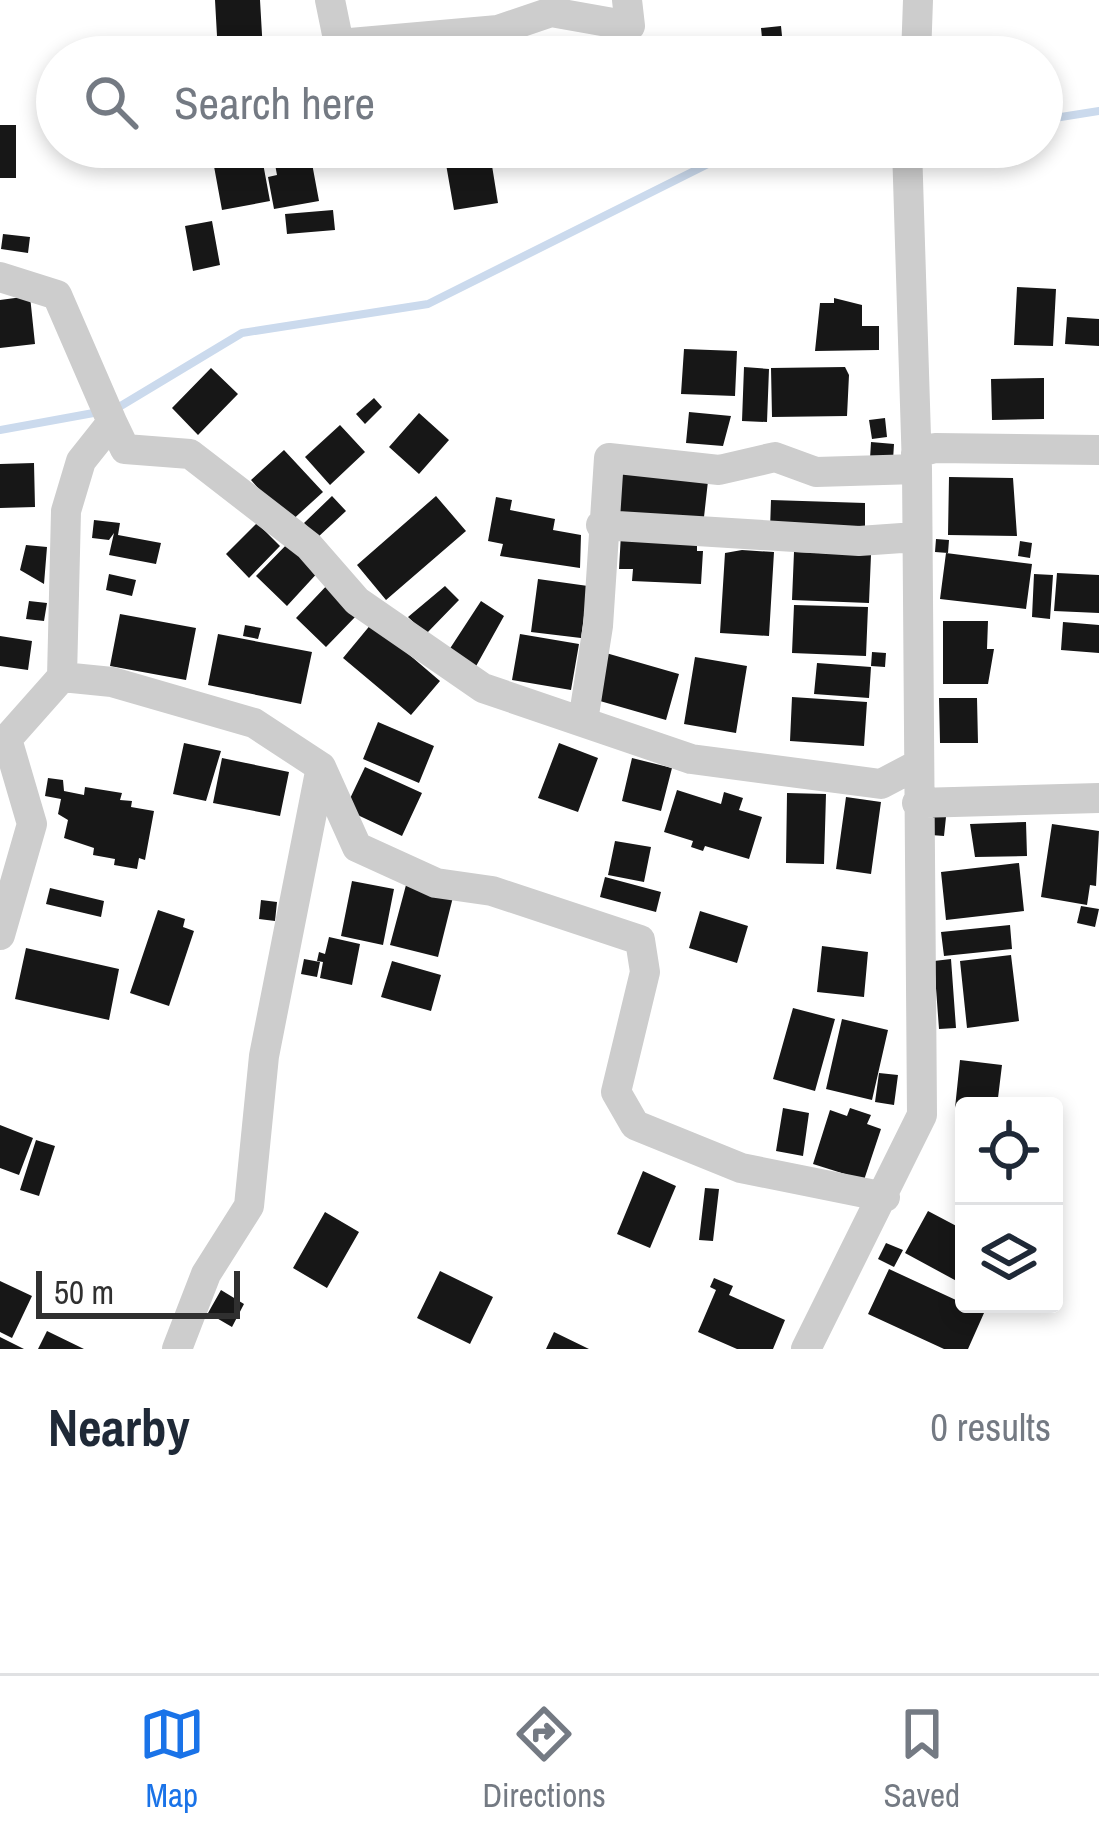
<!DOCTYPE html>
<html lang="en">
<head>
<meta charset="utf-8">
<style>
	body { margin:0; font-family:"Archivo Narrow",sans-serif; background:#f2f2f3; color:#1f2937 }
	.controls { position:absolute; right:36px; bottom:36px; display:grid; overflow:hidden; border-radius:12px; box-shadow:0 6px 18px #0003 }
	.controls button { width:108px; height:108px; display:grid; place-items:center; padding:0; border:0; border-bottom:3px solid #e0e1e3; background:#fff; color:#1f2937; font:60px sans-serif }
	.scale { position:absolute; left:36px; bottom:30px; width:204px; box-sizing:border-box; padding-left:12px; border:6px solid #303030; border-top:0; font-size:33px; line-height:42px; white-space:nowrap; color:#303030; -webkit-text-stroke:9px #fff; paint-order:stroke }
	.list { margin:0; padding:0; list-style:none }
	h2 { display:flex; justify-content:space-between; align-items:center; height:156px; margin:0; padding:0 48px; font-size:51px }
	h2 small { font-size:39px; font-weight:400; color:#747a83 }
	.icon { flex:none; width:66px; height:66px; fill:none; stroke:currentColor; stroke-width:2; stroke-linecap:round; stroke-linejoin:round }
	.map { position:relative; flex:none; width:1099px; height:1349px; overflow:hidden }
	.search { position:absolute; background:#fff; box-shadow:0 6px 18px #0003; left:36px; right:36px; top:36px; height:132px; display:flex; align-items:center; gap:30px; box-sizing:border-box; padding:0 42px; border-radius:66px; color:#747a83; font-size:45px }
	.sheet { height:324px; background:#fff }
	nav { display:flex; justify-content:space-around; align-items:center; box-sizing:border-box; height:168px; border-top:3px solid #e0e1e3; background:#fff; font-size:33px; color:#747a83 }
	nav a { display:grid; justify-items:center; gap:6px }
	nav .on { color:#1a73e8 }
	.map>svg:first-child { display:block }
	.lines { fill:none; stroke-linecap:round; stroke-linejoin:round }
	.stream { stroke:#cbdaed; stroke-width:8 }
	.building { fill:#171717 }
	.minor { stroke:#cdcdcd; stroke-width:30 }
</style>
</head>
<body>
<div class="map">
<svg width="1099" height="1349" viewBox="0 0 1099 1349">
	<rect width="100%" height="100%" fill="#fff"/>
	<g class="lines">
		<!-- stream -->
		<path class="stream" d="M1042 120 1099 111
			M114 410 242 333 428 304 714 161 853 147
			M0 430 99 412"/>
	</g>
	<!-- building -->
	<path class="building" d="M215 0H260L263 52 218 54Z
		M781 26 783 46 763 48 761 28Z
		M757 37 762 57H681V55Z
		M0 125H16V178H0Z
		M260 147 270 201 222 210 211 150Z
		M443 147H489L498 203 454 210Z
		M301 153 302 159 311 158 319 201 274 209 268 177 277 175 274 159Z
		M333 210 335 230 287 234 285 214Z
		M212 221 220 265 193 271 185 226Z
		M3 234 30 237 28 253 1 249Z
		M1017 287 1056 289 1053 346 1014 345Z
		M30 296 35 344 0 348V300Z
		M834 298 862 305V326H879V350L815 351 820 303H834Z
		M1067 317 1099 319V346L1065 344Z
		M684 349 737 351 735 396 681 394Z
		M744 367 769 369 767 422 742 421Z
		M845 367 849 375 847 416 772 417 771 368Z
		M211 368 238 394 198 435 172 408Z
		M1044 378V419L992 420 991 379Z
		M374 398 382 407 365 424 356 414Z
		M689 412 731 416 723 446 686 443Z
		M419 413 449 440 419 474 389 447Z
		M885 418 887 437 872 439 869 420Z
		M340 425 365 452 330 485 305 457Z
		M871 442 894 444 893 460 870 459Z
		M284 450 323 492 289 523 251 480Z
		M34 463 35 507 0 508V464Z
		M615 473 708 481 703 526 611 517Z
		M949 477 1013 478 1017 536 948 535Z
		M332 496 346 511 317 538 304 523Z
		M436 496 466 531 386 600 357 565Z
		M496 497 512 500 510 510 555 519 553 530 581 535 580 568 500 556 503 544 488 541Z
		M771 500 865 503V533L770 530Z
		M94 520 120 523 118 535 161 543 156 564 109 555 114 533 109 540 92 538Z
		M257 523 280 546 249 578 226 554Z
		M621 534 697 538V551H703L701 584 632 581 633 569H619Z
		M936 539 949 540 948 553 935 552Z
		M291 540 321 569 287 606 256 576Z
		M1020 541 1032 543 1030 558 1018 556Z
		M26 545 47 547 44 584 20 570Z
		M742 550 774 552 769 636 720 633 725 553Z
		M794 552 871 555 869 603 792 600Z
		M946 553 1032 564 1026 609 940 599Z
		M1057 573 1099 575V613L1054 611Z
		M109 574 136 580 132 596 106 590Z
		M1034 574 1053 575 1050 619 1032 617Z
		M538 579 588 586 581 638 531 632Z
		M331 581 358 614 326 647 296 618Z
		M445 586 459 600 426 634 408 617Z
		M29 601 47 603 44 621 26 619Z
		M481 601 504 616 475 668 449 650Z
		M794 605 868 607 866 656 792 653Z
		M120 614 196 628 186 680 110 666Z
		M943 621H988L987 649H994L988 684H943Z
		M1063 622 1099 625V653L1061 650Z
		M372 623 440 681 411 715 343 658Z
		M245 625 261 628 258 639 243 636Z
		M218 634 312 652 301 704 208 685Z
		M520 634 579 644 571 690 512 680Z
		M0 636 32 641 28 670 0 666Z
		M872 652 886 653 885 667 871 666Z
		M606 653 679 674 666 720 593 699Z
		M695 657 747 666 736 733 684 724Z
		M817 663 871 667 869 698 814 694Z
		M792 697 867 702 864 746 790 741Z
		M939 698H977L978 743H940Z
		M378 722 434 746 419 783 363 759Z
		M184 743 221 751 206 801 173 794Z
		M559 743 598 758 578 812 538 798Z
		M222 758 289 772 280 816 213 803Z
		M632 758 672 768 661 811 622 801Z
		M365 767 422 793 402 836 345 809Z
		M48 778 63 780 64 791 84 795 85 787 122 793 120 800 132 801 131 807 154 811 145 860 139 858 137 869 114 865 115 859 93 855 94 848 64 838 68 820 58 814 61 799 45 796Z
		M677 790 721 804 724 792 743 798 739 810 762 817 749 859 705 846 703 851 691 847 693 841 664 832Z
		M787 793 826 794 824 864 786 863Z
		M846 797 881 802 871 874 836 869Z
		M933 816 946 817 944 836 931 835Z
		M1026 822 1027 856 975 857 970 824Z
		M1052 824 1099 831 1096 886 1090 885 1087 905 1041 897Z
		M615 841 651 847 644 882 608 875Z
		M1019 863 1024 911 946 920 941 872Z
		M605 877 661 892 656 912 600 897Z
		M352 881 394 889 383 945 341 936Z
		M406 885 453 897 438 957 390 945Z
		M50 888 104 901 101 917 46 904Z
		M261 900 277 902 275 921 259 919Z
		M1081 906 1099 909 1095 927 1077 923Z
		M158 910 185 919 183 927 194 931 169 1006 130 993Z
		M700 911 748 926 737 963 689 948Z
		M1010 925 1012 949 944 956 941 932Z
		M329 937 360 944 352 985 320 978 323 962 317 961 319 952 325 954Z
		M822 946 868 952 864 997 817 992Z
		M26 948 119 969 109 1020 15 999Z
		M1011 955 1019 1021 967 1028 960 961Z
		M304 959 320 962 317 977 301 974Z
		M951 959 956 1028 939 1029 934 961Z
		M392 961 441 975 431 1011 381 997Z
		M793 1008 835 1019 815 1091 773 1079Z
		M842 1019 888 1030 872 1100 826 1089Z
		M960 1060 1002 1065 997 1106 955 1108Z
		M879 1073 898 1075 894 1105 875 1102Z
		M783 1108 809 1113 803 1156 776 1151Z
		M850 1108 871 1115 867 1124 881 1129 864 1180 813 1164 830 1110 847 1116Z
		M0 1125 33 1138 19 1175 0 1168Z
		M36 1140 55 1146 39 1196 20 1190Z
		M643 1171 676 1186 650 1248 617 1234Z
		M705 1188 719 1189 713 1241 699 1240Z
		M928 1211 964 1230V1285L905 1253Z
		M325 1212 359 1232 327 1288 293 1268Z
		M886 1243 903 1250 894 1267 878 1259Z
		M889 1269 984 1313 968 1349H944L868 1314Z
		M440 1271 493 1297 470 1344 417 1318Z
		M714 1278 733 1286 729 1295 785 1320 773 1349H737L698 1332 716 1290 710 1287Z
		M0 1281 32 1296 12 1338 0 1332Z
		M221 1290 244 1304 232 1327 208 1313Z
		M47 1331 84 1349H38Z
		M554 1332 589 1349H546Z
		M0 1337 24 1349H0Z"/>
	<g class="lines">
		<!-- minor -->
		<path class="minor" d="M330 0 339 44 498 30 551 12 630 26 627 0
			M916 57 918 0
			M0 277 57 295 112 422
			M916 453 935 448 1099 450
			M601 525 859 541 916 537
			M62 677 112 682 254 723 321 767 264 1056 249 1206 206 1274 177 1349
			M583 721 598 626 609 458 719 470 775 457 816 472 917 469
			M321 767 357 847 436 883 492 891 640 940 645 972 616 1092 635 1125 741 1168 885 1197
			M917 803 1099 798
			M0 935 32 824 7 739 62 677 66 511 81 461 112 422 125 449 190 454 309 546 357 601 483 688 691 759 881 784 919 764
			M806 1349 922 1115 917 469 907 147"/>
	</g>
</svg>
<div class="controls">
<button><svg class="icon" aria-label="locate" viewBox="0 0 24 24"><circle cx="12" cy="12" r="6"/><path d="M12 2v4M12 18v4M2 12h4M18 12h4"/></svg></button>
<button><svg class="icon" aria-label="layers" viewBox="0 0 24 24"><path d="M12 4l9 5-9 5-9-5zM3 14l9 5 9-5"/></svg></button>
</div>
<div class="scale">50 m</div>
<div class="search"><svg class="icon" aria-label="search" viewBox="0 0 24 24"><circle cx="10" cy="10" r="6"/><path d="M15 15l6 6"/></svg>Search here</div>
</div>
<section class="sheet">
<h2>Nearby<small>0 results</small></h2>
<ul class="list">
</ul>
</section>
<nav>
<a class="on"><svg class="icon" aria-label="map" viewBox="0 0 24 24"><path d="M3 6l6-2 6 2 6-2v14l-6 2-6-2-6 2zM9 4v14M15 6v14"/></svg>Map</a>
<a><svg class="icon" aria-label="directions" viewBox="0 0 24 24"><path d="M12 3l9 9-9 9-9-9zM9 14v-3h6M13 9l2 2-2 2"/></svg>Directions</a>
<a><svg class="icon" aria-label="saved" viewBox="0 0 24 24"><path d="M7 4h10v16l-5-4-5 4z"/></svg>Saved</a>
</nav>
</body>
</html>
